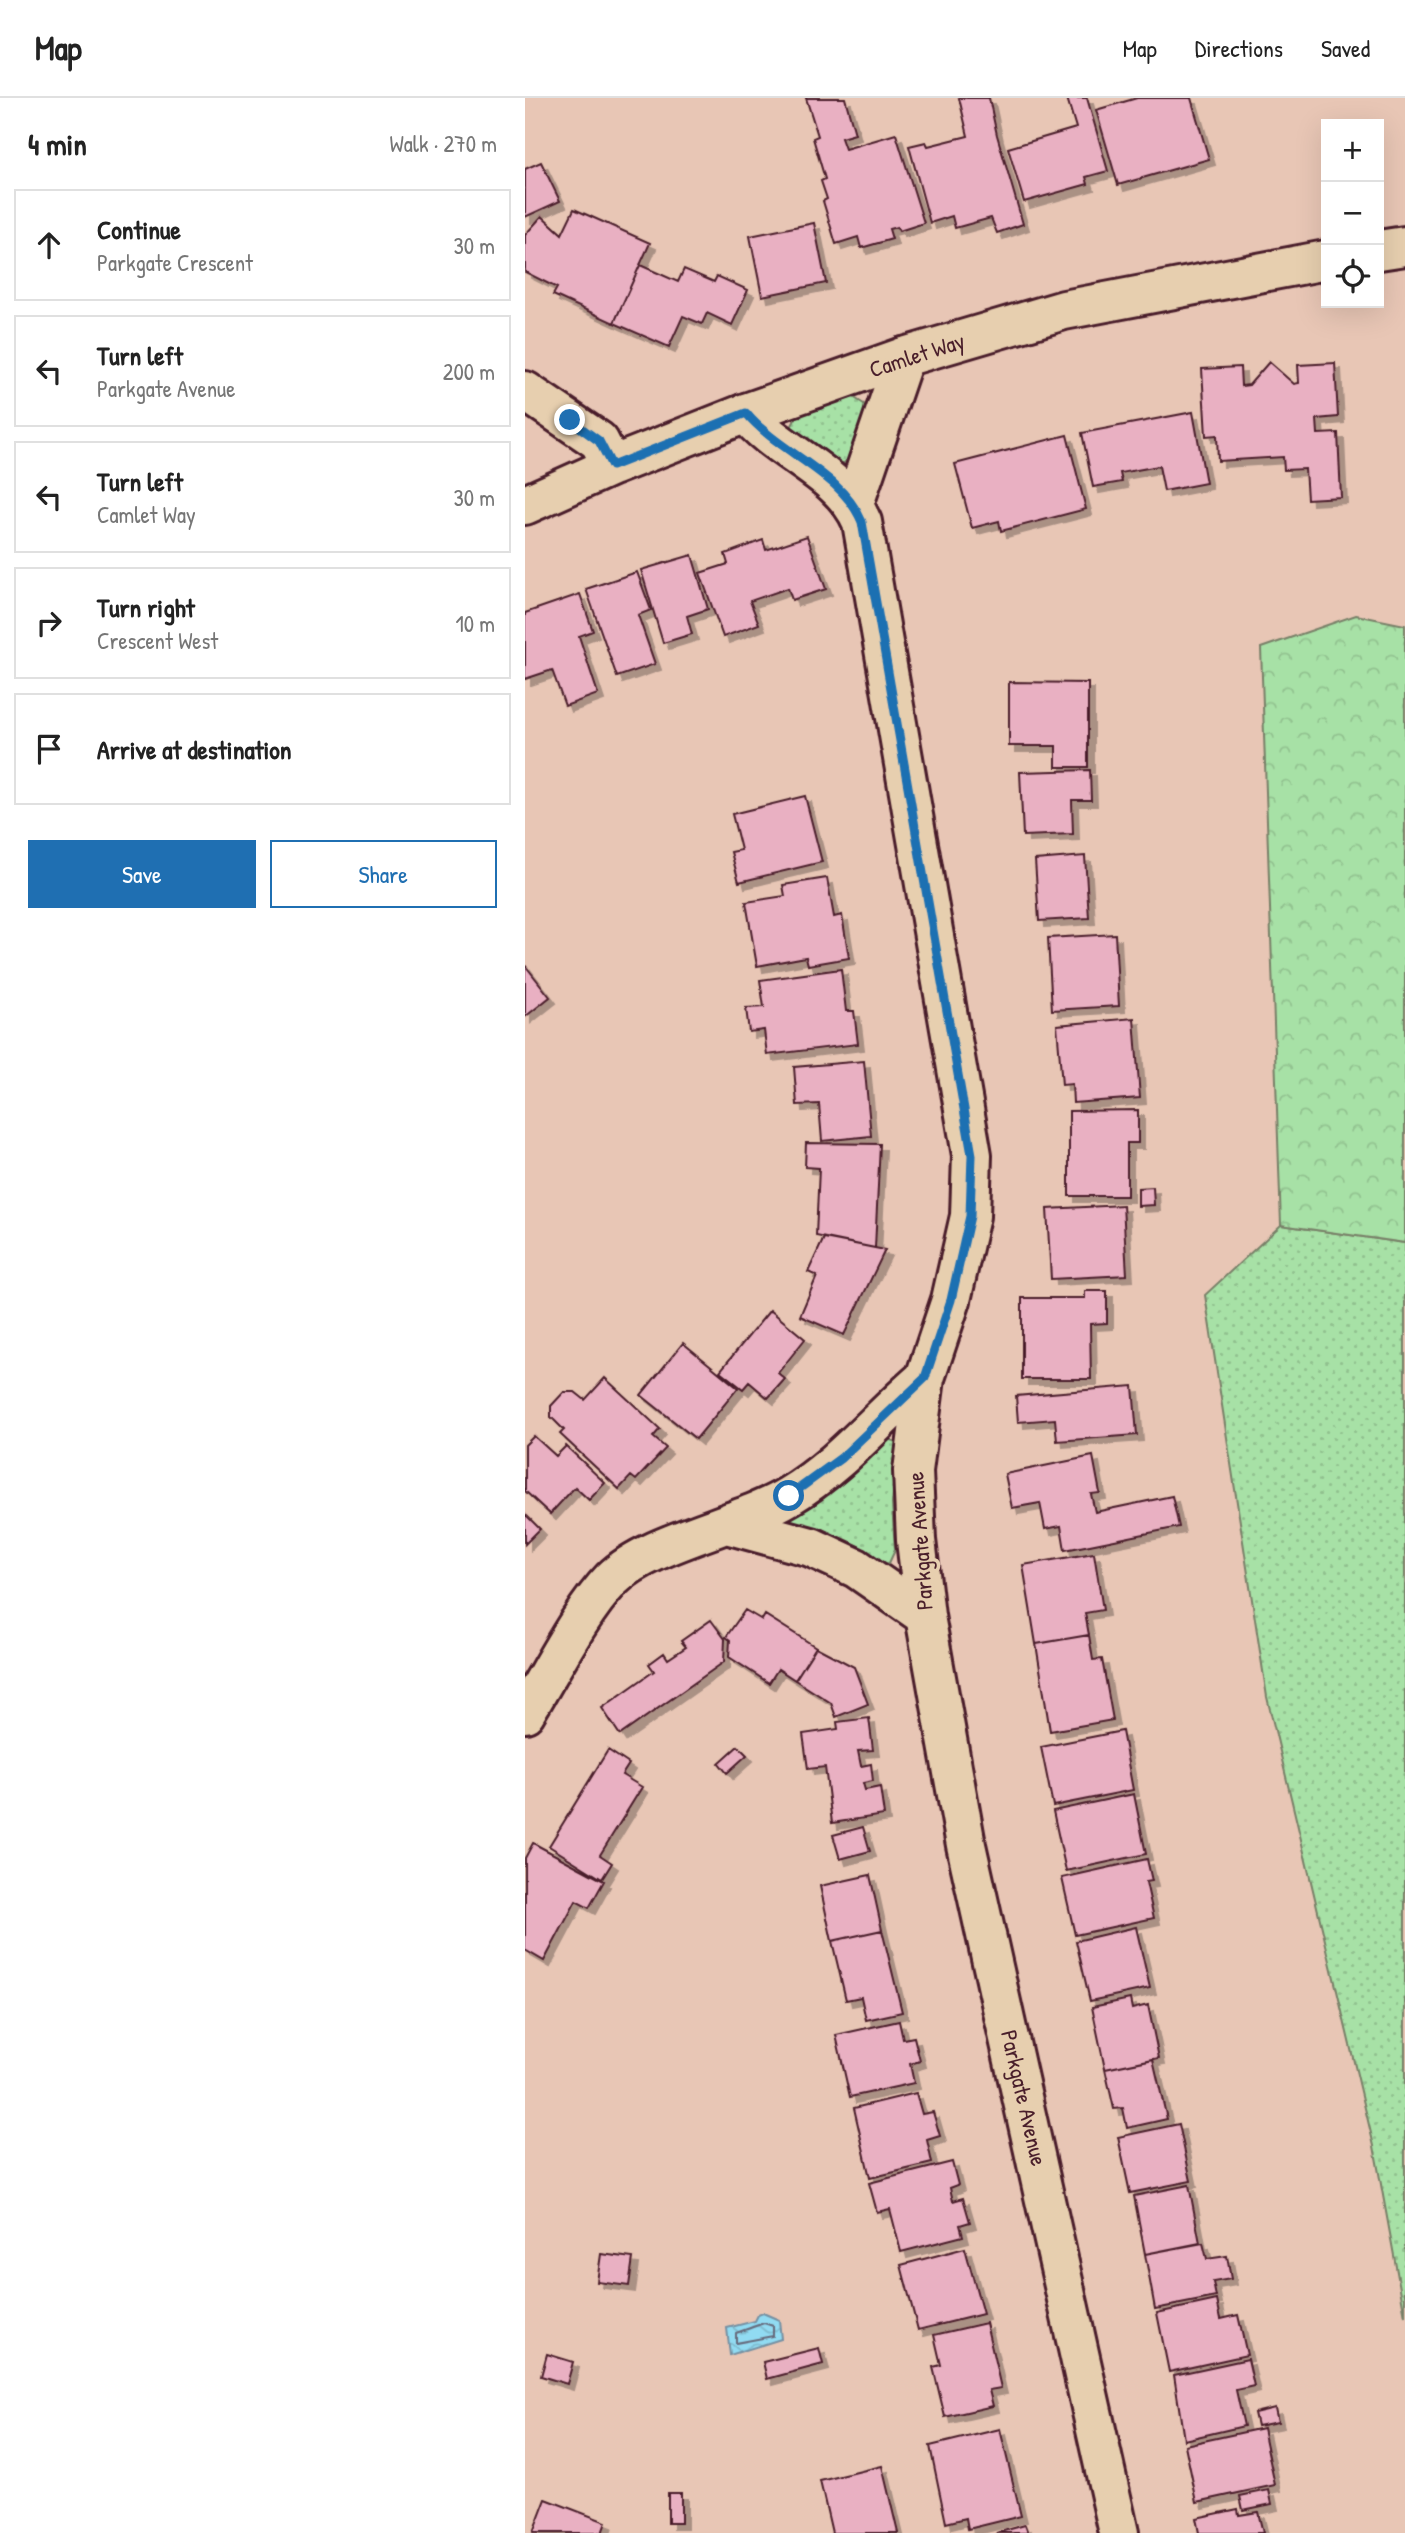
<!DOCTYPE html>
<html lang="en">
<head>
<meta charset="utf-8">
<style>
	body { margin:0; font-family:"Patrick Hand",sans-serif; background:#f6f6f6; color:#222 }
	.controls { position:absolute; right:21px; top:21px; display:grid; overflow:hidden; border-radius:0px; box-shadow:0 7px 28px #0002 }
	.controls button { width:63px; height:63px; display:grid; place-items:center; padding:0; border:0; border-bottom:2px solid #e0e0e0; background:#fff; color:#222; font:35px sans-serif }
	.stop { position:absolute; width:21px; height:21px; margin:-16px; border:5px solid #1f6fb2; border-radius:50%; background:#fff }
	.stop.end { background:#1f6fb2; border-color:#fff; box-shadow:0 2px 7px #0008 }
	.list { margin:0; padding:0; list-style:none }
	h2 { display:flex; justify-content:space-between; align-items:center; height:91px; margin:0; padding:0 28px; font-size:30px }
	h2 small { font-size:23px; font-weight:400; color:#767676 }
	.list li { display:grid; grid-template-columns:46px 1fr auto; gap:21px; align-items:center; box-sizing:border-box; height:112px; margin:0 14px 14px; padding:0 14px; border:2px solid #e0e0e0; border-radius:0px }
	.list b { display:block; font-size:26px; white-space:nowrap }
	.list p { margin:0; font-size:23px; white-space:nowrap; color:#767676 }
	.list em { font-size:23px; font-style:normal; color:#767676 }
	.actions { display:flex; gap:14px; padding:21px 28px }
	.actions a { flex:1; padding:16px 0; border:2px solid #1f6fb2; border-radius:0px; text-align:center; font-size:24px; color:#1f6fb2 }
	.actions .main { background:#1f6fb2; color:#fff }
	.icon { flex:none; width:38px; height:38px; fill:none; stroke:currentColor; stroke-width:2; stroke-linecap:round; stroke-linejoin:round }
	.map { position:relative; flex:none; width:880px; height:2435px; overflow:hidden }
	header { display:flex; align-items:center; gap:42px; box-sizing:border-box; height:98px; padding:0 35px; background:#fff; border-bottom:2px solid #e0e0e0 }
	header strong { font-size:33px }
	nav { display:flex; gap:38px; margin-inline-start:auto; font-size:24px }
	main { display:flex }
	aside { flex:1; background:#fff }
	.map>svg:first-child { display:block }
	.grass { fill:url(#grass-dots); stroke:#788068; stroke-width:2 }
	.forest { fill:url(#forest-crowns); stroke:#788068; stroke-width:2 }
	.water { fill:url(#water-waves); stroke:#7590a2; stroke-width:2 }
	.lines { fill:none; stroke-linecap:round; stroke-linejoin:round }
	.shore { stroke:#666a7b; stroke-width:2 }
	.building { fill:#e9b0c2; stroke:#4a1f2b; stroke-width:2; filter:url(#shadow) }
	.minor-casing { stroke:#4a1f2b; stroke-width:44 }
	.tertiary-casing { stroke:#4a1f2b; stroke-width:44 }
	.minor { stroke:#e7cfaf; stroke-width:38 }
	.tertiary { stroke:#e7cfaf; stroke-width:38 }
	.route { stroke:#1f6fb2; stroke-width:9 }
	.labels { text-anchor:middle; stroke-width:7; stroke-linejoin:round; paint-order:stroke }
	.street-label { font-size:23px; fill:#4a1f2b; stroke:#e7cfaf }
</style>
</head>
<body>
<header>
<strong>Map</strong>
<nav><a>Map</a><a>Directions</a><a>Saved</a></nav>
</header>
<main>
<aside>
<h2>4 min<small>Walk · 270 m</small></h2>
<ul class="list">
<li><svg class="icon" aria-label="ahead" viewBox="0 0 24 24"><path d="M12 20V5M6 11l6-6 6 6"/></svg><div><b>Continue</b><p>Parkgate Crescent</p></div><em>30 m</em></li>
<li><svg class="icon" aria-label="left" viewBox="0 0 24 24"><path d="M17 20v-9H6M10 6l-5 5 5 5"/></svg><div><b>Turn left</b><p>Parkgate Avenue</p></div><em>200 m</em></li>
<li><svg class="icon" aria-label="left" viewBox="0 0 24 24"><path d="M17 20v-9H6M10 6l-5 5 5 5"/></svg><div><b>Turn left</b><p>Camlet Way</p></div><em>30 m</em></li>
<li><svg class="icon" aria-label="right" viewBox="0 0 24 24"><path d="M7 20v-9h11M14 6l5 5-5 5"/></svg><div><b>Turn right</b><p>Crescent West</p></div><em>10 m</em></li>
<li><svg class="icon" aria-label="arrive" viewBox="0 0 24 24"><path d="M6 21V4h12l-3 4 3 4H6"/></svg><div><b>Arrive at destination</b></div></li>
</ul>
<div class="actions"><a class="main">Save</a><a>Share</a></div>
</aside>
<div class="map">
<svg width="880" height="2435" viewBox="0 0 880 2435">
	<defs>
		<pattern id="grass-dots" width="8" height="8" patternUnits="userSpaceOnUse" patternTransform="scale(1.75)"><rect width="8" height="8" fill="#a7e1a6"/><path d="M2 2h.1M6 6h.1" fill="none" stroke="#91c18f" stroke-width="1.8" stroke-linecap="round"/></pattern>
		<pattern id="forest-crowns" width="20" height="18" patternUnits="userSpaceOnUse" patternTransform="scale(1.75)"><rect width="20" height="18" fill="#a7e1a6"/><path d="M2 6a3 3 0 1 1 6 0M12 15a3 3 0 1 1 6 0" fill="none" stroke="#91c18f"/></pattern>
		<pattern id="water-waves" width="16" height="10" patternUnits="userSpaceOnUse" patternTransform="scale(1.75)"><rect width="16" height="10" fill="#91dbf2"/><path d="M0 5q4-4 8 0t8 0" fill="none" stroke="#7fbcd0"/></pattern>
		<filter id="shadow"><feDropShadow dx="6" dy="6" stdDeviation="0" flood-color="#0004"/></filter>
	</defs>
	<rect width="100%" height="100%" fill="#e8c6b5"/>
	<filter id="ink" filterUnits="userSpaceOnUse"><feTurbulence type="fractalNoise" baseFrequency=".0143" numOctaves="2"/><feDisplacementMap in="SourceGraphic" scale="14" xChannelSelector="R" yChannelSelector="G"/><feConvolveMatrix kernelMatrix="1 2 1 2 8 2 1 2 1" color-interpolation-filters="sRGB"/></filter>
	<g filter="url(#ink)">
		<!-- grass -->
		<path class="grass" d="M328 299 339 306C343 324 333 353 319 365L306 364 265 331 272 318Z
			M756 1127 880 1145V2218L849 2048 742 1599 680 1197Z
			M363 1341 371 1344 372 1349 367 1406 370 1452 364 1465 356 1466 268 1430 264 1423 266 1418Z"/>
		<!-- forest -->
		<path class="forest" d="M831 517 880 527V1145L756 1127 736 550Z"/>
		<!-- water -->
		<path class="water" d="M238 2215 254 2222 256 2241 205 2257 202 2230 230 2223 233 2217Z"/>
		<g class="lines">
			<!-- shore -->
			<path class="shore" d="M239 2225 248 2228V2238L211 2245V2235Z"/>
		</g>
		<!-- building -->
		<path class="building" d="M281 0H320L330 36 316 40 320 51 371 36 399 125 374 133 372 129 364 131 367 141 336 150 333 139 311 146 298 103 302 101 296 83 300 81 288 40 293 38Z
			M434 0H464L472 37 498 126 472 135 466 120 430 130 427 118 405 125 384 48 401 44 403 48 443 38Z
			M542 0H562L583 73 561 79 563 86 499 104 483 50 551 30Z
			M612 0H666L684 61 593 87 571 12Z
			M16 64 35 103 0 119V71Z
			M49 111 125 145 89 225 28 197 32 190 0 174V137L17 118 37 136Z
			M289 125 301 185 237 198 225 138Z
			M115 167 153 184 159 171 189 184 192 178 223 192 207 227 182 215 177 226 158 218 144 249 89 225Z
			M744 264 769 286 774 285 773 267 810 265 813 319 792 321 793 336 813 335 816 399 782 401 780 371 759 372 758 359 693 363 692 337 681 338 677 271 715 269 716 288 724 287Z
			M668 314 681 385 639 393 634 368 595 375 597 384 568 389 557 335Z
			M542 337 561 411 476 433 474 423 447 430 430 366Z
			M282 438 301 491 267 502 263 490 225 503 234 526 198 539 175 475 203 466 200 456 238 442 241 452Z
			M167 457 183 511 162 518 167 536 138 545 116 472Z
			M112 474 126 512 113 517 130 566 92 579 61 491Z
			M55 496 68 533 54 538 73 596 40 608 27 572 0 581V515Z
			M484 584 563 585V669H531V648H484Z
			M565 672 566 702H547L548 736 498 738 495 674Z
			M280 698 297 764 214 784 206 754 216 752 207 716Z
			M560 758 564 820 514 823 510 762Z
			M302 780 309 819 317 817 324 860 283 867 281 859 232 868 221 804 260 798 258 787Z
			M590 836 594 908 527 912 523 840Z
			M0 867 25 899 0 919Z
			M316 871 321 913H329L333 946 242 957 239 932 224 934 221 910 239 909 235 882Z
			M609 920 615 1000 548 1005 547 986 537 987 532 927Z
			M339 963 346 1038 297 1043 294 1006 272 1007 269 969Z
			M613 1012V1045H602V1098H544V1013Z
			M281 1045 355 1046 350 1150 291 1138 294 1070 280 1069Z
			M628 1089 629 1107 613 1108V1090Z
			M598 1107 602 1177 526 1181 522 1111Z
			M299 1140 360 1152 319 1237 275 1218 292 1178 283 1174Z
			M560 1193H582V1225L565 1226 566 1281H497V1200H560Z
			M245 1212 280 1241 253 1275 260 1281 243 1300 224 1284 218 1291 195 1273Z
			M158 1245 213 1290 171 1341 116 1297Z
			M80 1280 135 1331 128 1339 141 1350 111 1382 106 1378 94 1391 35 1336 39 1332 26 1319V1308L39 1294H50L60 1302Z
			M608 1288 612 1337 532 1343 530 1321 493 1324 491 1298Z
			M9 1338 31 1358 41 1348 80 1385 64 1402 50 1389 25 1416 0 1393V1347Z
			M568 1358 575 1395 566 1396 570 1414 647 1398 654 1429 540 1452 536 1428 520 1431 515 1405 487 1410 480 1376Z
			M0 1416 15 1431 0 1446Z
			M569 1455 578 1512 560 1515 564 1537 511 1546 498 1467Z
			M220 1512 237 1522 240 1517 291 1549 270 1582 253 1571 244 1585 204 1559 205 1542 201 1539Z
			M186 1522 200 1541 199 1564 95 1637 77 1610 129 1573 124 1566 139 1555 143 1561 161 1549 156 1543Z
			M564 1537 568 1562 577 1561 588 1622 525 1633 511 1546Z
			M291 1549 329 1569 343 1606 311 1619 306 1605 270 1582Z
			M344 1620 348 1652 333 1653 336 1668 346 1666 348 1683 338 1685 340 1692 355 1689 359 1717 307 1725 300 1669 283 1671 278 1636 313 1631 312 1624Z
			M597 1633 608 1692 528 1708 516 1649Z
			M213 1648 222 1657 202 1675 194 1665Z
			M83 1652 104 1666 97 1677 117 1689 75 1757 87 1765 77 1781 24 1748Z
			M609 1696 621 1756 541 1773 528 1713Z
			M338 1729 345 1753 315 1761 308 1737Z
			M8 1745 79 1783 64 1810 51 1803 19 1863 0 1852V1760Z
			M622 1761 627 1783 621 1784 629 1820 550 1837 537 1780Z
			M345 1777 357 1832 307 1843 295 1788Z
			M611 1829 625 1890 565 1903 551 1843Z
			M357 1832 377 1914 341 1922 336 1899 321 1902 307 1843Z
			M605 1901 607 1911 623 1907 634 1960 580 1971 567 1909Z
			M374 1923 378 1941 389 1939 395 1963 385 1966 389 1985 325 1999 311 1937Z
			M628 1961 642 2021 602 2030 598 2010 589 2011 580 1971Z
			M391 1995 397 2016 408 2014 415 2038 402 2042 407 2065 345 2080 329 2010Z
			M654 2026 666 2083 605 2095 593 2039Z
			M427 2064 433 2087 425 2090 428 2103 438 2100 445 2124 435 2127 438 2138 376 2154 365 2111 352 2114 344 2085Z
			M664 2087 675 2145 620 2156 609 2098Z
			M678 2145 682 2161 702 2158 706 2181 688 2184 691 2199 630 2211 620 2156Z
			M440 2150 458 2216 393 2232 376 2167Z
			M76 2156 108 2160 104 2188 72 2184Z
			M692 2202 696 2221 713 2217 722 2257 644 2274 632 2215Z
			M461 2225 476 2290 464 2292 468 2308 420 2319 408 2269 416 2267 409 2237Z
			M294 2250 298 2266 242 2281 238 2264Z
			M22 2256 48 2264 42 2286 16 2278Z
			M723 2261 729 2288 711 2292 719 2328 659 2342 649 2277Z
			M750 2310 753 2324 732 2328 729 2315Z
			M738 2330 750 2387 672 2404 660 2347Z
			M475 2331 496 2418 443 2431 441 2420 421 2425 405 2348Z
			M357 2368 373 2435H307L295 2383Z
			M744 2392 747 2406 718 2412 715 2398Z
			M143 2395H156V2425H143Z
			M21 2401 81 2424 77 2435H8Z
			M713 2411 714 2417 733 2414 738 2435H674L671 2420Z
			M500 2427 503 2435H471Z"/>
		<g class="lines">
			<!-- minor casing -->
			<g class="minor-casing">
				<path id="minor" d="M221 315C254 356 316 374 337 424L447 1057 445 1118 426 1202 400 1280 388 1373 391 1442 400 1518 441 1747 594 2435
					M329 406 379 259
					M205 1427 286 1449 331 1470 400 1518
					M0 1615C25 1575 55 1514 87 1481 124 1444 214 1428 264 1398 316 1367 354 1319 400 1280"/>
			</g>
			<!-- tertiary casing -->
			<g class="tertiary-casing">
				<path id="tertiary" d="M854 152 880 148
					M0 293 74 343 87 368
					M0 407 87 368 221 315 379 259 539 212 801 162"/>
			</g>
			<!-- minor -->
			<use href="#minor" class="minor"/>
			<!-- tertiary -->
			<use href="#tertiary" class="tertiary"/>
		</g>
	</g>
	<g class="lines" filter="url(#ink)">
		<!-- route -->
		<path class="route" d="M45 322 74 343 87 368 221 315C255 356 316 374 337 424L447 1057 445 1118 426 1202 400 1280 316 1360 264 1398"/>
	</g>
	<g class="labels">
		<!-- street labels -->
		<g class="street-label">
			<text transform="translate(392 257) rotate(-18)" y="8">Camlet Way</text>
			<text transform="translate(395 1443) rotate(-94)" y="8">Parkgate Avenue</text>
			<text transform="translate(499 2000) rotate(77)" y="8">Parkgate Avenue</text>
		</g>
	</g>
</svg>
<div class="controls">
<button>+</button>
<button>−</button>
<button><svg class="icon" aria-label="locate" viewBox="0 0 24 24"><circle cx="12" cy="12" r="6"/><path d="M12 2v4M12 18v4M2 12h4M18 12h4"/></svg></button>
</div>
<div class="stop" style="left:264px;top:1398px"></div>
<div class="stop end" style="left:45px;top:322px"></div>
</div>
</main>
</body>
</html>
